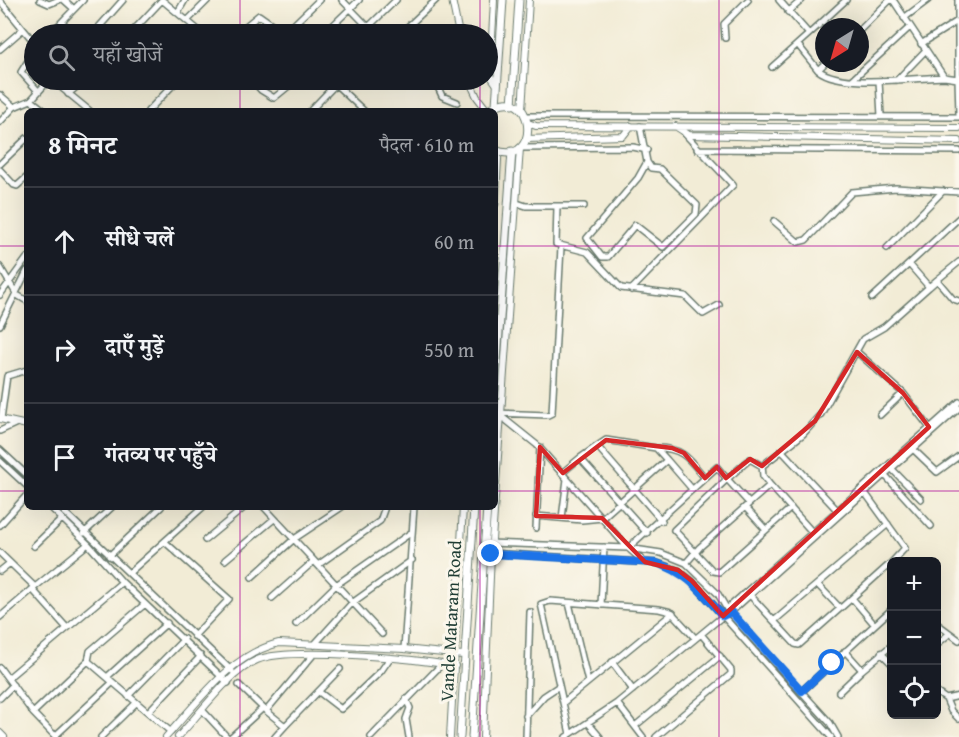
<!DOCTYPE html>
<html lang="hi">
<head>
<meta charset="utf-8">
<style>
	body { margin:0; font-family:"Gentium Book Plus","Noto Serif Devanagari",serif; background:#20242c; color:#f1f3f6 }
	.controls { position:absolute; right:18px; bottom:18px; display:grid; overflow:hidden; border-radius:9px; box-shadow:0 6px 24px #0002 }
	.controls button { width:54px; height:54px; display:grid; place-items:center; padding:0; border:0; border-bottom:2px solid #363941; background:#171b24; color:#f1f3f6; font:30px sans-serif }
	.compass { position:absolute; left:815px; top:18px; width:54px; height:54px; border-radius:50%; background:#171b24; box-shadow:0 6px 24px #0002; rotate:217deg }
	.stop { position:absolute; width:18px; height:18px; margin:-14px; border:4px solid #1a73e8; border-radius:50%; background:#fff }
	.stop.end { background:#1a73e8; border-color:#fff; box-shadow:0 2px 6px #0008 }
	.list { margin:0; padding:0; list-style:none }
	h2 { display:flex; justify-content:space-between; align-items:center; height:78px; margin:0; padding:0 24px; font-size:26px }
	h2 small { font-size:20px; font-weight:400; color:#9ea1a6 }
	.list li { display:grid; grid-template-columns:39px 1fr auto; gap:18px; align-items:center; box-sizing:border-box; height:108px; padding:0 24px; border-top:2px solid #363941 }
	.list b { display:block; font-size:22px; white-space:nowrap }
	.list em { font-size:20px; font-style:normal; color:#9ea1a6 }
	.icon { flex:none; width:33px; height:33px; fill:none; stroke:currentColor; stroke-width:2; stroke-linecap:round; stroke-linejoin:round }
	.map { position:relative; flex:none; width:959px; height:737px; overflow:hidden }
	.search { position:absolute; background:#171b24; box-shadow:0 6px 24px #0002; left:24px; top:24px; width:474px; height:66px; display:flex; align-items:center; gap:15px; box-sizing:border-box; padding:0 21px; border-radius:33px; color:#9ea1a6; font-size:22px }
	.panel { position:absolute; background:#171b24; box-shadow:0 6px 24px #0002; left:24px; top:108px; width:474px; height:402px; border-radius:9px }
	.map>svg:first-child { display:block }
	.lines { fill:none; stroke-linecap:round; stroke-linejoin:round }
	.minor-casing { stroke:#697a6d; stroke-width:8 }
	.tertiary-casing { stroke:#697a6d; stroke-width:8 }
	.secondary-casing { stroke:#697a6d; stroke-width:9 }
	.minor { stroke:#fff; stroke-width:5 }
	.tertiary { stroke:#fff; stroke-width:6 }
	.secondary { stroke:#fff; stroke-width:7 }
	.route { stroke:#1a73e8; stroke-width:8 }
	.marked { fill:none; stroke:#d62828; stroke-width:4.5; stroke-linejoin:round }
	.grid { fill:none; stroke:#b5179e; stroke-width:1.5; stroke-opacity:0.55 }
	.labels { text-anchor:middle; stroke-width:6; stroke-linejoin:round; paint-order:stroke }
	.street-label { font-size:18px; fill:#1f3d34; stroke:#fbf7ec }
</style>
</head>
<body>
<div class="map">
<svg width="959" height="737" viewBox="0 0 959 737">
	<rect width="100%" height="100%" fill="#fbf7ec"/>
	<filter id="ink" filterUnits="userSpaceOnUse"><feTurbulence type="fractalNoise" baseFrequency=".0167" numOctaves="2"/><feDisplacementMap in="SourceGraphic" scale="12" xChannelSelector="R" yChannelSelector="G"/><feConvolveMatrix kernelMatrix="1 2 1 2 8 2 1 2 1" color-interpolation-filters="sRGB"/></filter>
	<filter id="wash" filterUnits="userSpaceOnUse"><feTurbulence type="fractalNoise" baseFrequency=".008" numOctaves="4" result="noise"/><feDisplacementMap in="SourceGraphic" scale="24" xChannelSelector="R" yChannelSelector="G"/><feGaussianBlur stdDeviation="1.35" result="paint"/><feColorMatrix in="noise" values="0 0 0 0 0 0 0 0 0 0 0 0 0 0 0 0 0 1.4 0 .05"/><feComposite in="paint" operator="in"/></filter>
	<g filter="url(#wash)">
		<rect width="100%" height="100%" fill="#f2ecd6"/>
	</g>
	<g filter="url(#ink)">
		<g class="lines">
			<!-- minor casing -->
			<g class="minor-casing">
				<path id="minor" d="M40 0 49 4 59 0
					M64 0 74 9
					M162 0 203 34
					M342 0 375 34
					M0 1 34 42
					M178 12 185 0
					M788 12 802 0
					M904 18 928 0
					M187 21 208 0
					M860 30 890 0
					M285 33 319 0
					M50 34 83 0
					M101 34 99 27 123 0
					M130 34 162 0
					M236 34 259 15 286 34
					M324 34 359 0
					M361 34 396 0
					M400 34 436 0
					M436 34 438 32
					M809 34 846 0
					M725 38 724 24 748 0
					M921 44 959 20
					M798 45 818 70 825 63
					M0 49 22 30
					M34 51 21 72 38 91
					M772 67 809 34 779 0
					M818 70C843 89 912 78 944 77L893 0
					M944 77 958 79 959 114
					M853 79 910 27
					M958 79V0
					M52 80 90 111
					M252 80 261 90 274 98 296 80
					M331 80 364 111
					M422 80 436 83 442 96 457 102
					M897 80 925 51
					M387 81 389 80
					M879 81 881 116
					M341 89 352 80
					M68 94 85 80
					M0 95 14 107 0 122
					M31 100 45 111
					M14 107 31 100 49 80
					M148 111 175 83
					M310 111 336 84
					M526 116 959 117
					M640 126 647 162 638 178 587 238 602 257H608L635 225 663 247 696 214 697 205 660 169 651 168 647 162
					M520 148 633 147 647 150
					M697 149 959 151
					M0 164 27 138
					M0 170 14 185 17 186 27 177
					M517 203 526 206H557L556 244 587 252 621 288 685 296 703 314 719 305
					M557 206H584
					M959 218 909 264 929 287 937 280 953 299 959 301
					M774 221 798 242 806 240 852 192 896 188 959 192
					M887 248 943 191
					M0 267 17 295 27 301
					M937 280 959 262
					M631 290 733 185 685 134
					M0 295 27 258
					M872 298 909 264
					M0 325 27 271
					M857 352 903 393 930 428
					M495 413 548 415 552 413 561 247
					M880 415 903 393
					M502 417 537 445 628 548 643 561
					M1 419 7 376 27 370
					M0 431 15 424
					M597 446 606 440 656 448 667 460
					M657 448C684 448 689 459 705 478
					M913 449 937 472 959 456
					M0 450 27 475
					M782 451 838 511
					M580 458 597 446 662 521
					M0 461 27 486
					M891 468 921 499
					M562 473 580 458 647 533
					M884 474 931 526
					M770 485 813 533
					M863 490 905 548 892 562
					M749 503 727 479 674 530 713 571 719 572 791 508
					M50 507 88 544 122 582 228 683
					M59 507 232 671
					M264 507 382 634
					M745 507 766 530
					M536 516 582 520 602 518 667 460 692 489
					M562 518 567 479
					M0 525 27 495
					M536 528 540 447
					M84 533 112 507
					M205 540 245 507
					M165 542 229 599 194 636
					M488 543 628 548 661 553 686 563 718 594 728 611 830 723 838 737
					M34 546 62 519
					M628 548 717 467 727 479 750 459 762 466 803 434 821 414 863 339 884 327 929 287
					M0 553 35 587 0 617
					M488 553 657 563 678 570 692 581 831 737
					M109 556 161 507
					M225 560 274 519
					M686 563 700 547 770 485 763 476 762 466
					M318 565 380 521 385 507
					M0 571 10 563
					M129 573 203 507
					M936 573H937
					M252 577 294 539 342 507
					M818 585 839 607
					M35 587 88 544
					M33 590 66 627
					M749 594 795 644 799 645 852 598
					M272 598 314 561
					M569 603 588 682
					M145 604 90 651 88 661 171 732
					M601 605 604 547
					M728 608 959 402
					M731 612 959 408
					M774 621 888 524
					M936 623 959 640
					M296 624 336 585 412 532
					M874 624 852 598 892 562
					M314 645 352 603 412 560
					M936 645 949 634
					M404 649 414 507
					M845 651 862 670 892 645
					M881 653 892 664
					M612 662 633 690
					M0 668 33 713 56 737
					M107 677 167 623
					M8 678 122 582
					M802 691 892 609
					M319 692 341 709 381 671 390 658
					M839 692 862 670
					M936 692 946 699
					M128 696 184 639
					M959 696 946 699 951 711 959 719
					M0 698 13 685
					M406 699 410 708 406 719 409 737
					M564 702 673 613
					M617 703 643 737
					M265 710 285 726 275 737
					M203 711 227 737
					M266 711 314 654
					M148 712 201 656
					M33 713 88 661
					M526 716 544 696 559 686
					M589 724 600 737
					M285 726 340 669
					M635 726 720 656
					M570 734 541 604 550 601 659 609 671 612 695 638
					M55 736 112 683
					M101 737 136 703
					M231 737 263 708 239 685
					M371 737 442 664
					M526 737 530 612
					M566 737 617 703 723 616
					M656 737 731 674V670L701 634"/>
			</g>
			<!-- tertiary casing -->
			<g class="tertiary-casing">
				<path id="tertiary" d="M452 0 459 34
					M494 0 490 75 497 85
					M469 80 477 97 487 110
					M522 110 529 0
					M528 123 536 126 959 128
					M675 126 689 135 959 141
					M526 139 623 136 631 126
					M0 419 27 425
					M0 733 4 737
					M166 737C199 701 230 655 279 643L404 649 463 655
					M178 737C199 715 229 672 257 660 289 646 417 659 455 666
					M450 737 463 507
					M483 737 491 554 520 148"/>
			</g>
			<!-- secondary casing -->
			<g class="secondary-casing">
				<path id="secondary" d="M496 105 503 0
					M512 105 519 0
					M487 111C535 75 544 170 495 150
					M495 204 498 151
					M495 388 512 151
					M460 737 474 507
					M472 737 487 507"/>
			</g>
			<!-- minor -->
			<use href="#minor" class="minor"/>
			<!-- tertiary -->
			<use href="#tertiary" class="tertiary"/>
			<!-- secondary -->
			<use href="#secondary" class="secondary"/>
		</g>
	</g>
	<g class="lines" filter="url(#ink)">
		<!-- route -->
		<path class="route" d="M491 554 657 563C689 574 701 592 723 616L731 612 802 691 832 663"/>
	</g>
	<!-- marked area -->
	<path class="marked" d="M857 352 903 393 929 427 723 616 692 581 678 570 645 562 602 518 536 516 540 447 563 473 606 440 672 448 684 453 705 478 717 467 726 478 750 459 762 466 815 421Z"/>
	<!-- grid -->
	<path class="grid" d="M240 0V34M480 0V34M719 0V737M240 80V111M480 80V111M0 246H27M495 246H959M0 491H27M495 491H959M240 507V737M480 507V737"/>
	<g class="labels">
		<!-- street labels -->
		<g class="street-label">
			<text transform="translate(451 621) rotate(-87)" y="6">Vande Mataram Road</text>
		</g>
	</g>
</svg>
<div class="controls">
<button>+</button>
<button>−</button>
<button><svg class="icon" aria-label="locate" viewBox="0 0 24 24"><circle cx="12" cy="12" r="6"/><path d="M12 2v4M12 18v4M2 12h4M18 12h4"/></svg></button>
</div>
<svg class="compass" viewBox="-18 -18 36 36"><path d="M0-13l5 13h-10z" fill="#e53935"/><path d="M0 13l5-13h-10z" fill="#9ea1a6"/></svg>
<div class="stop" style="left:832px;top:663px"></div>
<div class="stop end" style="left:491px;top:554px"></div>
<div class="search"><svg class="icon" aria-label="search" viewBox="0 0 24 24"><circle cx="10" cy="10" r="6"/><path d="M15 15l6 6"/></svg>यहाँ खोजें</div>
<section class="panel">
<h2>8 मिनट<small>पैदल · 610 m</small></h2>
<ul class="list">
<li><svg class="icon" aria-label="ahead" viewBox="0 0 24 24"><path d="M12 20V5M6 11l6-6 6 6"/></svg><div><b>सीधे चलें</b></div><em>60 m</em></li>
<li><svg class="icon" aria-label="right" viewBox="0 0 24 24"><path d="M7 20v-9h11M14 6l5 5-5 5"/></svg><div><b>दाएँ मुड़ें</b></div><em>550 m</em></li>
<li><svg class="icon" aria-label="arrive" viewBox="0 0 24 24"><path d="M6 21V4h12l-3 4 3 4H6"/></svg><div><b>गंतव्य पर पहुँचे</b></div></li>
</ul>
</section>
</div>
</body>
</html>
